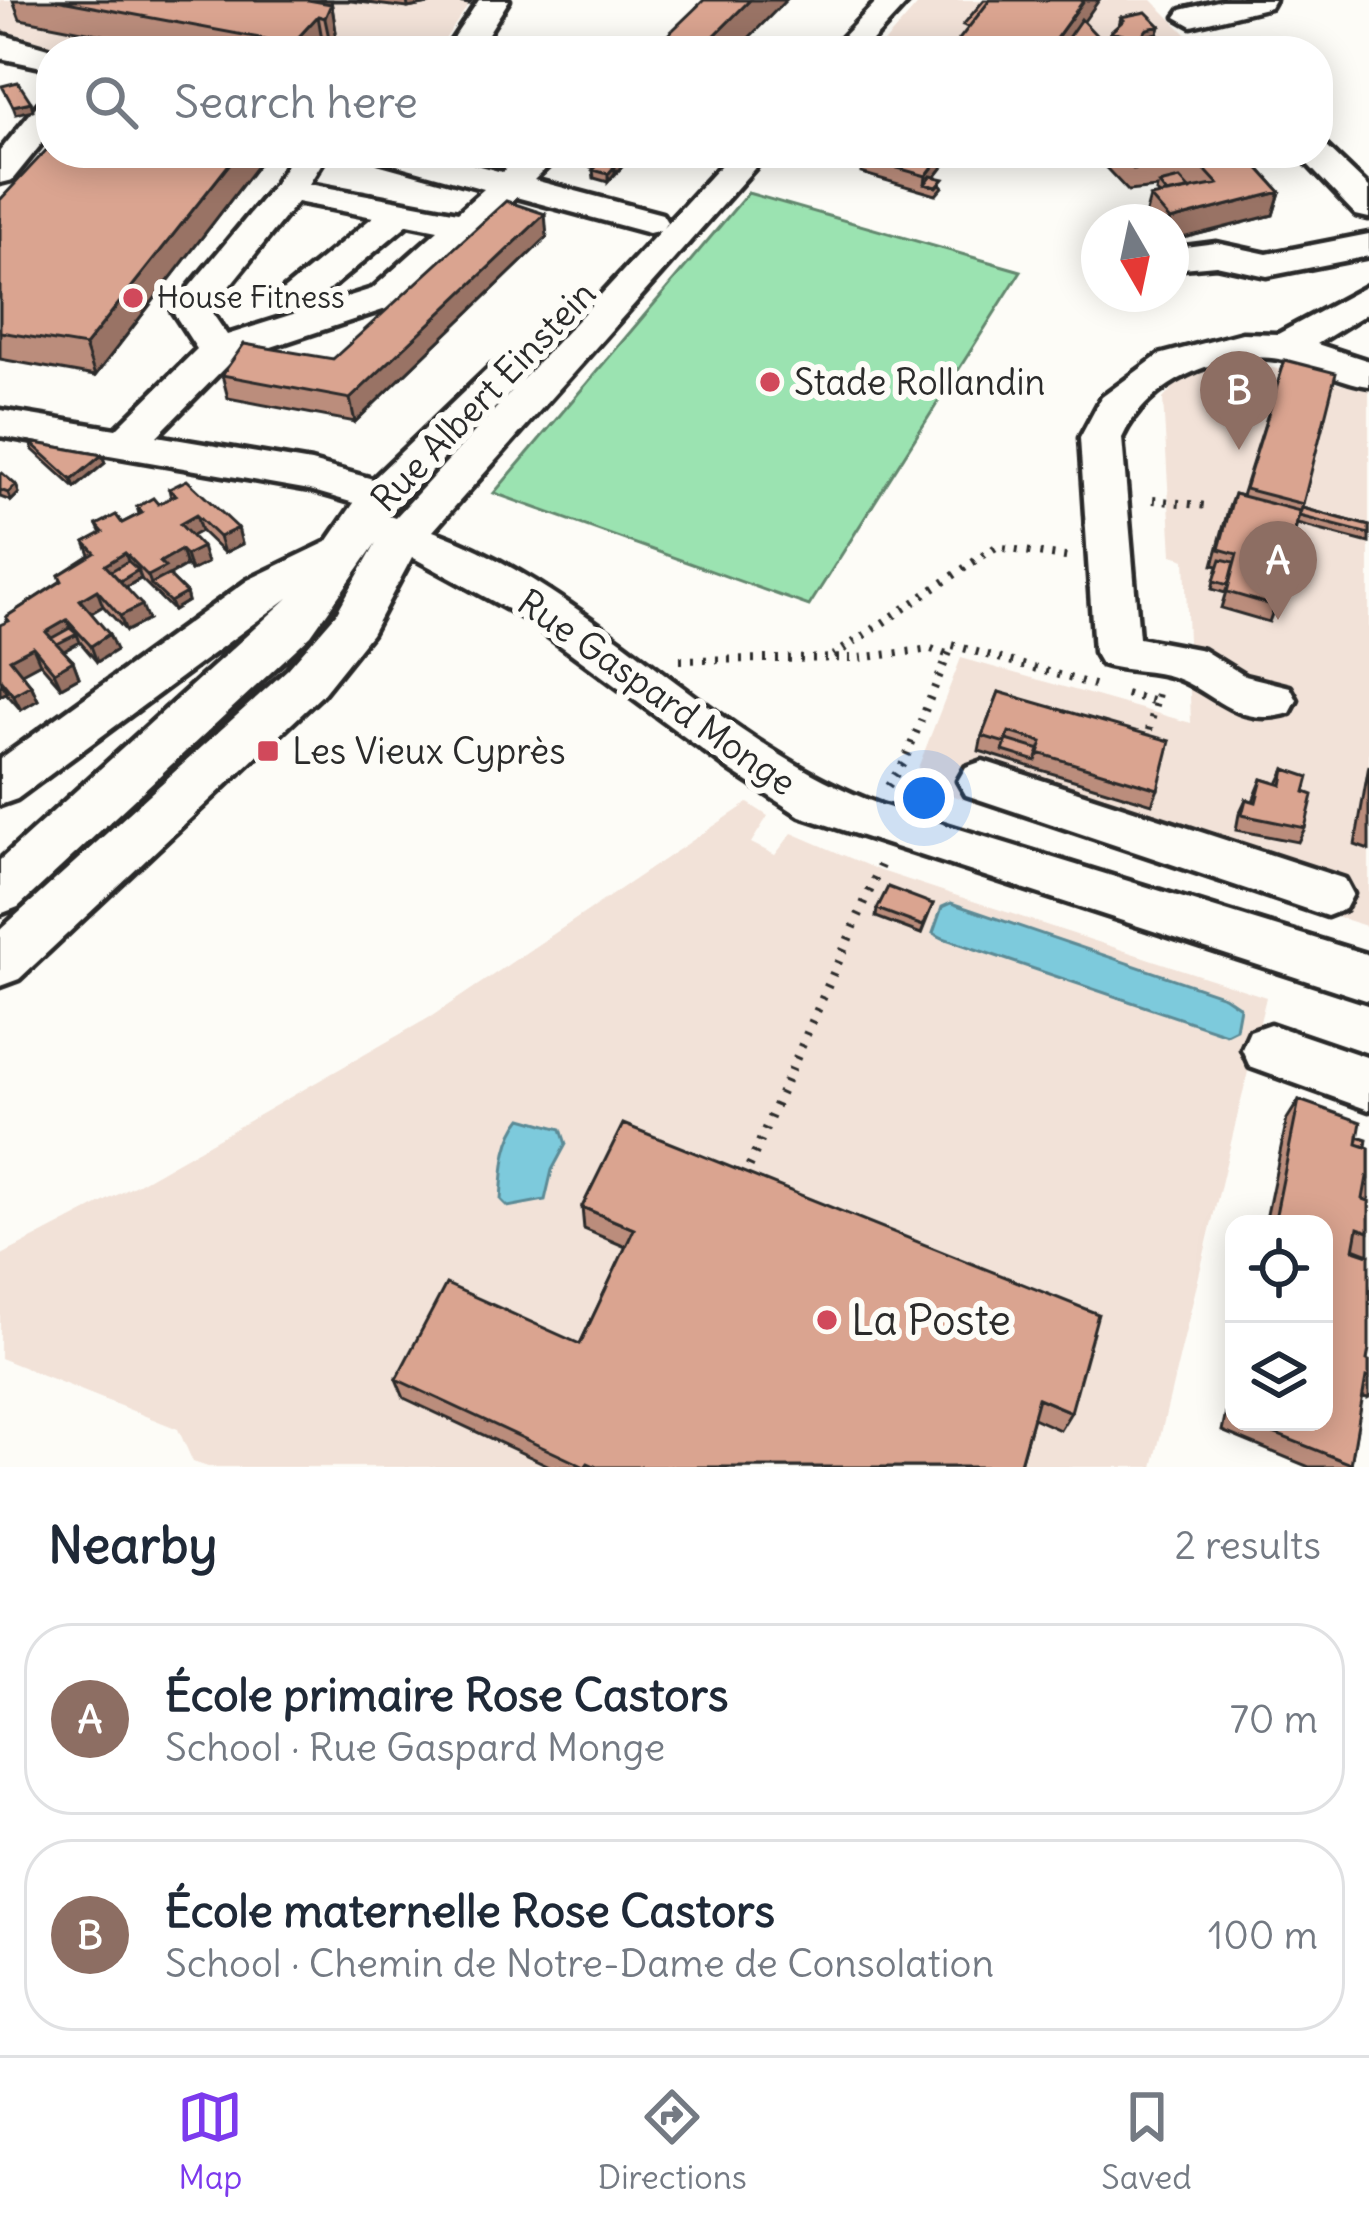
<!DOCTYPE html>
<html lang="en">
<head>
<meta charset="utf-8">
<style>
	body { margin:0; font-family:Delius,sans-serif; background:#f6f6f7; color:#1f2937 }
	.controls { position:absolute; right:36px; bottom:36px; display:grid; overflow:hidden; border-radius:24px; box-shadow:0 6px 30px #0003 }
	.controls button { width:108px; height:108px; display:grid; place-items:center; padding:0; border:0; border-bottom:3px solid #e0e1e3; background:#fff; color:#1f2937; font:60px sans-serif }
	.compass { position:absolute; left:1081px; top:204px; width:108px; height:108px; border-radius:50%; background:#fff; box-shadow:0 6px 30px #0003; rotate:171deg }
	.you { position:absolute; left:924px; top:798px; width:42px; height:42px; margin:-30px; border:9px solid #fff; border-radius:50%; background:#1a73e8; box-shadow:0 0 0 18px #1a73e833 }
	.badge { display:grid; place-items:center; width:78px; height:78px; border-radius:50%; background:#7c3aed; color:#fff; font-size:39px; font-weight:700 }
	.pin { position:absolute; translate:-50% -99px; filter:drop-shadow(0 3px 6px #0008) }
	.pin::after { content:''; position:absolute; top:63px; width:42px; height:36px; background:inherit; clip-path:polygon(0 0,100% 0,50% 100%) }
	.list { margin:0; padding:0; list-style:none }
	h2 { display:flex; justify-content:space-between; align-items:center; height:156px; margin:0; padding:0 48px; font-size:51px }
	h2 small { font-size:39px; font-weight:400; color:#747a83 }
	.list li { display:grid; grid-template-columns:78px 1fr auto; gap:36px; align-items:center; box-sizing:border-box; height:192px; margin:0 24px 24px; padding:0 24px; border:3px solid #e0e1e3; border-radius:48px }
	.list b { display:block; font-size:45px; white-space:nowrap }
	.list p { margin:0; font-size:39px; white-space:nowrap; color:#747a83 }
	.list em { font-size:39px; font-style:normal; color:#747a83 }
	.icon { flex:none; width:66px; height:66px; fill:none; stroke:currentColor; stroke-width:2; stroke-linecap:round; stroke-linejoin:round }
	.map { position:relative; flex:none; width:1369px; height:1467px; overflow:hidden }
	.search { position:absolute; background:#fff; box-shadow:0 6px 30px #0003; left:36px; right:36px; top:36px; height:132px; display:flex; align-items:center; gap:30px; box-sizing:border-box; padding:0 42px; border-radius:48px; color:#747a83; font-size:45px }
	.sheet { height:588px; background:#fff }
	nav { display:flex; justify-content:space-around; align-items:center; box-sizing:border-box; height:168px; border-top:3px solid #e0e1e3; background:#fff; font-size:33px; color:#747a83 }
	nav a { display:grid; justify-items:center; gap:6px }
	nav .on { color:#7c3aed }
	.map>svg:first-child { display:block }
	.built { fill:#f2e2d8 }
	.green { fill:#9be3b1; stroke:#63876e; stroke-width:3 }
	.water { fill:#7dcadc; stroke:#5c8a95; stroke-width:3 }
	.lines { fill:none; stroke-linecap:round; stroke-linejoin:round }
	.minor-casing { stroke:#2b2b2b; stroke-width:9 }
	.path-far1 { stroke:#2b2b2b; stroke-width:8; stroke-dasharray:3 9; stroke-linecap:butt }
	.path { stroke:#2b2b2b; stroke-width:9; stroke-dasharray:3 10; stroke-linecap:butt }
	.minor { fill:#fdfcf7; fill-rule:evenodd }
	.wall { fill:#bb8d7c; stroke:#2b2b2b; stroke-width:3 }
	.shaded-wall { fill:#997365; stroke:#2b2b2b; stroke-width:3 }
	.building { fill:#daa490; stroke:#2b2b2b; stroke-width:3 }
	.poi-dot { fill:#d1495b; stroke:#fdfcf7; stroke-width:4.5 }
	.labels { text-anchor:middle; stroke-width:12; stroke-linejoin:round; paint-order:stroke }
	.far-poi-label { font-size:30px; fill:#2b2b2b; stroke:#fdfcf7; text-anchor:start }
	.poi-label { font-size:36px; fill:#2b2b2b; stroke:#fdfcf7; text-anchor:start }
	.street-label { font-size:36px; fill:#2b2b2b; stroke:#fdfcf7 }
	.near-poi-label { font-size:42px; fill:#2b2b2b; stroke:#fdfcf7; text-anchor:start }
</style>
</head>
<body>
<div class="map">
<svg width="1369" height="1467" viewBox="0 0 1369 1467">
	<rect width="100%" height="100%" fill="#fdfcf7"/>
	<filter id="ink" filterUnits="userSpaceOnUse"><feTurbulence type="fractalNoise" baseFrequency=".00833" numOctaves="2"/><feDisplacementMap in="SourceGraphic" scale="24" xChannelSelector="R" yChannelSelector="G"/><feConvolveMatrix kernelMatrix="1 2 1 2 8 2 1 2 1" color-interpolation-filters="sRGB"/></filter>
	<g filter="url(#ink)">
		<!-- built -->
		<path class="built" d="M0 0H472L437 51H51V69L0 58Z
			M922 0H1152L1203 51H877Z
			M1224 362 1273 368 1369 391V927L912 783 961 658 1191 723 1185 559 1172 555 1163 399 1177 383 1202 368Z
			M748 803 768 816 751 843 775 855 792 833 878 870 1266 997 1153 1467H208L193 1462 178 1429 0 1358V1256L138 1184 432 1016Z"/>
		<!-- green -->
		<path class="green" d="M748 193 1021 271 809 606 494 493Z"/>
		<!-- water -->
		<path class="water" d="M951 903 1224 996 1240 1007 1236 1029 1226 1034 943 938 933 933 942 907Z
			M522 1118 561 1129 566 1144 552 1170 545 1200 508 1207 501 1200C503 1172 503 1141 522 1118Z"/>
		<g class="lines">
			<!-- minor casing -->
			<g class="minor-casing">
				<path id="minor" d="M479 0H509L477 51H445Z
					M878 0H910L863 51H829Z
					M1222 0H1274L1270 7 1192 26 1176 17 1181 10Z
					M0 34 58 51H51V69L0 58Z
					M51 100V132L12 180 0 183V151L39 103Z
					M1318 144 1326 146 1369 187V218L1356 215 1297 153H1318Z
					M294 153H328L309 184 458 212 484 189 379 160 374 153H431L502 172 524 153H561L534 180 662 214 667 222 663 228 732 153H768L433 531C600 592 715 744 881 805L1369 955V1001L800 816 731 771 522 617 412 557 371 634 322 695 19 979 0 986V930L288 669 336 614 376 543 311 635 18 907 0 914V860L288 598 17 799 0 805V759L248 580 327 542 354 503 310 490 0 436V410L116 429 197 349 171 309 274 185ZM516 197 649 233 661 230 521 381 526 374 520 365 506 361 492 365 373 479 311 462 157 436 232 360 398 305ZM297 202 373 217 280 293 274 301 280 309H306L408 224 438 230 372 289 227 335 210 310ZM514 389 395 518 389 516 396 506Z
					M1369 234V256L1267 276 1216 265 1171 269V249L1177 248 1216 243 1267 254Z
					M1369 285V312L1317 344 1369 361V386C1338 382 1310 364 1279 359 1219 350 1147 383 1122 438L1139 638 1203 650 1245 676 1290 687 1297 700 1290 713C1237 729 1216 693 1176 678 1153 669 1125 672 1101 664L1094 652 1080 438 1102 397 1159 355 1242 333 1278 334Z
					M983 761 1345 879 1353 894 1345 909 1327 916 966 795 958 781 966 767Z
					M1270 1024 1369 1058V1110L1250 1067 1242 1049 1250 1031Z"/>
			</g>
			<!-- path-far1 -->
			<path class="path-far1" d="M1153 500 1207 506
				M833 656 996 547 1072 558
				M680 660 858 658 931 649 947 654
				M1126 694 1156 702 1159 689
				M1146 742 1156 702
				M888 786 904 762 952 645 1094 685"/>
			<!-- path -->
			<path class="path" d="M744 1178 882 862"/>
			<!-- minor -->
			<use href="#minor" class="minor"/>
		</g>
		<!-- wall -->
		<path class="wall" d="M13 0H440L439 2 408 8 351 1H331L336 32 328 51H185L20 19Z
			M448 0H472L469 4Z
			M1121 17 1160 26 1158 33 1145 36 1138 47 1109 40 1111 32 1119 25Z
			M51 153H267L95 376 0 359V200Z
			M576 153H635L608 182 594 178 593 170 595 168 577 163Z
			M1092 153H1250L1249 157 1280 192 1273 215 1171 241V222H1146L1144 220 1150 197 1160 195 1156 192 1157 188 1128 191Z
			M862 158 943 167 935 177 943 187 936 195 861 173Z
			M547 237 355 422 228 398 222 375 333 359Z
			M1285 360 1303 504 1302 508 1369 526V543L1297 524 1275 606 1269 622 1221 608 1227 588 1225 593 1212 589 1218 566 1213 565 1228 510 1234 494 1242 496Z
			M30 442 102 455 105 463 75 488 33 450Z
			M0 474 16 485 19 493 11 501 0 497Z
			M169 489 238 528 242 544 224 553 201 531 191 536 207 563 191 571 186 566 169 576 186 593 188 601 173 610 141 579 126 587 148 620 126 631 103 606 91 613 116 650 97 662 80 642 63 651 73 661 79 677 61 687 40 663 21 673 31 685 38 700 21 710 6 693 0 696 8 622 6 617 61 581 59 575 90 555 85 542 101 534 97 525 122 523 139 514 137 507 158 504 171 498Z
			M999 692 1158 789 1152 804 979 751 982 736Z
			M1369 765V850L1355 845Z
			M1285 769 1305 792V828L1298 842 1236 830 1239 814 1246 799 1253 801 1262 779 1278 784Z
			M933 904 921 934 876 917 877 909Z
			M1299 1100 1358 1136 1366 1147 1369 1148V1254L1354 1248 1367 1360 1369 1361V1397L1367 1398 1362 1396 1351 1464 1348 1467H1309L1222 1431 1234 1373V1422H1324V1224H1265L1287 1119Z
			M582 1207 1071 1412 1060 1430 1033 1418 1019 1467H552L404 1398 396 1379 580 1344 626 1247 584 1229Z"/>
		<!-- shaded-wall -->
		<path class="shaded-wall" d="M321 0H331L336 32 328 51H323L329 38Z
			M407 0H440L439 2 408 8Z
			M750 0H786L736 51H699Z
			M1084 0H1099L1070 41 1097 36 1096 44 1064 49 1063 51H1047Z
			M318 16 323 45 317 51H293L292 44Z
			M1160 26 1158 33 1145 36 1138 47 1140 39 1147 29Z
			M31 102 33 110 16 114 13 106Z
			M238 153H267L95 376 85 346Z
			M614 153H635L615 173Z
			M944 153 943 167 929 185 925 184 926 176Z
			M615 166V173L608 182V174Z
			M1280 192 1273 215 1171 241 1170 220Z
			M545 214 547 237 355 422 350 399Z
			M102 455 105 463 75 488 72 480Z
			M16 485 19 493 11 501 8 493Z
			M196 515 201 531 185 540 180 524Z
			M238 528 242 544 224 553 219 537Z
			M202 547 207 563 191 571 186 555Z
			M181 550 186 566 151 584 148 576 160 562Z
			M125 553 131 569 114 579 105 565Z
			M138 570 141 578 121 590 118 583Z
			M97 590 103 606 86 616 80 600Z
			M186 593 188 601 173 610 170 602Z
			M142 605 148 620 126 631 120 616Z
			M67 620 74 636 77 634 80 642 60 653 46 632Z
			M109 634 116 650 97 662 91 646Z
			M33 647 40 663 18 675 10 659Z
			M73 661 79 677 61 687 54 672Z
			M3 685 7 692 0 696V686Z
			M31 685 38 700 21 710 13 695Z"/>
		<!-- building -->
		<path class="building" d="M56 0H308L331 4 325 18 318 16 292 44Z
			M704 0H750L699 51H651Z
			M984 0H990L969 27 963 25Z
			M990 0H1084L1047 51H950Z
			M1146 12 1160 26 1147 29 1140 39 1111 32 1124 20 1121 17Z
			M1081 19 1097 36 1065 42Z
			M322 37 329 38 323 51H308Z
			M18 82 31 102 13 106 2 86Z
			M51 145V153H238L85 346 0 332V200Z
			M866 153H943L926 176 862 158Z
			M1118 153H1250L1246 154 1280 192 1170 220 1150 197 1218 184 1198 162 1133 169Z
			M601 162 615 166 608 174 593 170Z
			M931 176 944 179 937 187 925 184Z
			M1180 179 1190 190 1167 194 1159 184Z
			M506 201 545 214 350 399 222 375 244 344 333 359Z
			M1285 360 1336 373 1303 504 1245 489Z
			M30 442 102 455 72 480Z
			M2 473 16 485 8 493 0 490V474Z
			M187 480 238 528 219 537 196 515 180 524 202 547 186 555 181 550 160 562 165 567 148 576 125 553 105 565 142 605 120 616 97 590 80 600 109 634 91 646 67 620 46 632 73 661 54 672 33 647 10 659 31 685 13 695 0 679V625L9 621 6 617 62 581 59 575 95 553 85 542 103 532 97 525 116 515 122 523 142 513 137 507 153 498 158 504 176 495 169 489Z
			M1234 494 1300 511 1275 606 1227 592 1237 554 1219 549Z
			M1302 508 1369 526V534L1299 516Z
			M1221 559 1234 562 1228 585 1214 581Z
			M128 561 138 570 120 581 111 571Z
			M168 575 186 593 170 602 151 584Z
			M70 628 77 634 57 644 52 638Z
			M999 692 1170 741 1158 789 1038 753 1042 742 1009 732 1005 743 982 736Z
			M1007 740 1040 750 1036 761 1003 751Z
			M1285 769 1309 777 1305 792 1313 795 1305 828 1242 815 1246 799 1256 802 1262 779 1282 785Z
			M888 887 933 904 923 926 877 909Z
			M1299 1100 1361 1122 1357 1144 1369 1148V1178L1367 1177 1363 1199 1369 1201V1232L1358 1228 1354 1250 1369 1255V1349L1367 1360 1369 1361V1378L1366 1377 1351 1464 1246 1422H1324V1224H1274Z
			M623 1124 1098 1314 1071 1412 1038 1398 1019 1467H597L588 1463 585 1467 396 1379 446 1284 580 1344 634 1229 582 1207Z
			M1358 1136 1367 1139 1366 1147 1357 1144Z"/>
	</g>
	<!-- markers -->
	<g class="poi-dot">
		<circle cx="133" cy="298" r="12"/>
		<circle cx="770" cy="382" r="12"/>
		<rect x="256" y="739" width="24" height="24" rx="6"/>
		<circle cx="827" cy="1320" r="12"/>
	</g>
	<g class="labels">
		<!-- far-poi labels -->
		<g class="far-poi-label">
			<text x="157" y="308">House Fitness</text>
		</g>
		<!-- poi labels -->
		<g class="poi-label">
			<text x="794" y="395">Stade Rollandin</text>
			<text x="292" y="764">Les Vieux Cyprès</text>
		</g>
		<!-- street labels -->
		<g class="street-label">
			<text transform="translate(483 396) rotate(-46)" y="13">Rue Albert Einstein</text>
			<text transform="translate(657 692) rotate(35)" y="13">Rue Gaspard Monge</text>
		</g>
		<!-- near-poi labels -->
		<g class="near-poi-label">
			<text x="851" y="1335">La Poste</text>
		</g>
	</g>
</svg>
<div class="controls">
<button><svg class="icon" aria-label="locate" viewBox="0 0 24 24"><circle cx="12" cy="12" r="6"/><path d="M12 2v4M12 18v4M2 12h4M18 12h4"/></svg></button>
<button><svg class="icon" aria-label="layers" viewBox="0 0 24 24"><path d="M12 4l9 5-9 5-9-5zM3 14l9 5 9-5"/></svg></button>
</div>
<svg class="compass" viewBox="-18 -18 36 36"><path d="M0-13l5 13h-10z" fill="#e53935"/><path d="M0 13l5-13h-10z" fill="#747a83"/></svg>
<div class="you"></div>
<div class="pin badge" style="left:1278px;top:620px;background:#8d6e63">A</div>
<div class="pin badge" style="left:1239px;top:450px;background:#8d6e63">B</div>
<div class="search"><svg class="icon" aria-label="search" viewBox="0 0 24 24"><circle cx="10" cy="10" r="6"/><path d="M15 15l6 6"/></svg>Search here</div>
</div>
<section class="sheet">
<h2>Nearby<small>2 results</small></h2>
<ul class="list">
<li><span class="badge" style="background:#8d6e63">A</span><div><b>École primaire Rose Castors</b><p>School · Rue Gaspard Monge</p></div><em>70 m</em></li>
<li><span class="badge" style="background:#8d6e63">B</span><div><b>École maternelle Rose Castors</b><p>School · Chemin de Notre-Dame de Consolation</p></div><em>100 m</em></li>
</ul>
</section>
<nav>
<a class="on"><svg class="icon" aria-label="map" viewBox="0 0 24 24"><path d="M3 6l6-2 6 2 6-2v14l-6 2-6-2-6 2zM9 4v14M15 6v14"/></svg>Map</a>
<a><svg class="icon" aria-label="directions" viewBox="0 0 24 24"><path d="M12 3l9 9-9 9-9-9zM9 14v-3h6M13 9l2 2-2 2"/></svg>Directions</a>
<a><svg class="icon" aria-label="saved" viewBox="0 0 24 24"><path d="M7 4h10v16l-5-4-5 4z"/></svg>Saved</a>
</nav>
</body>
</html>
